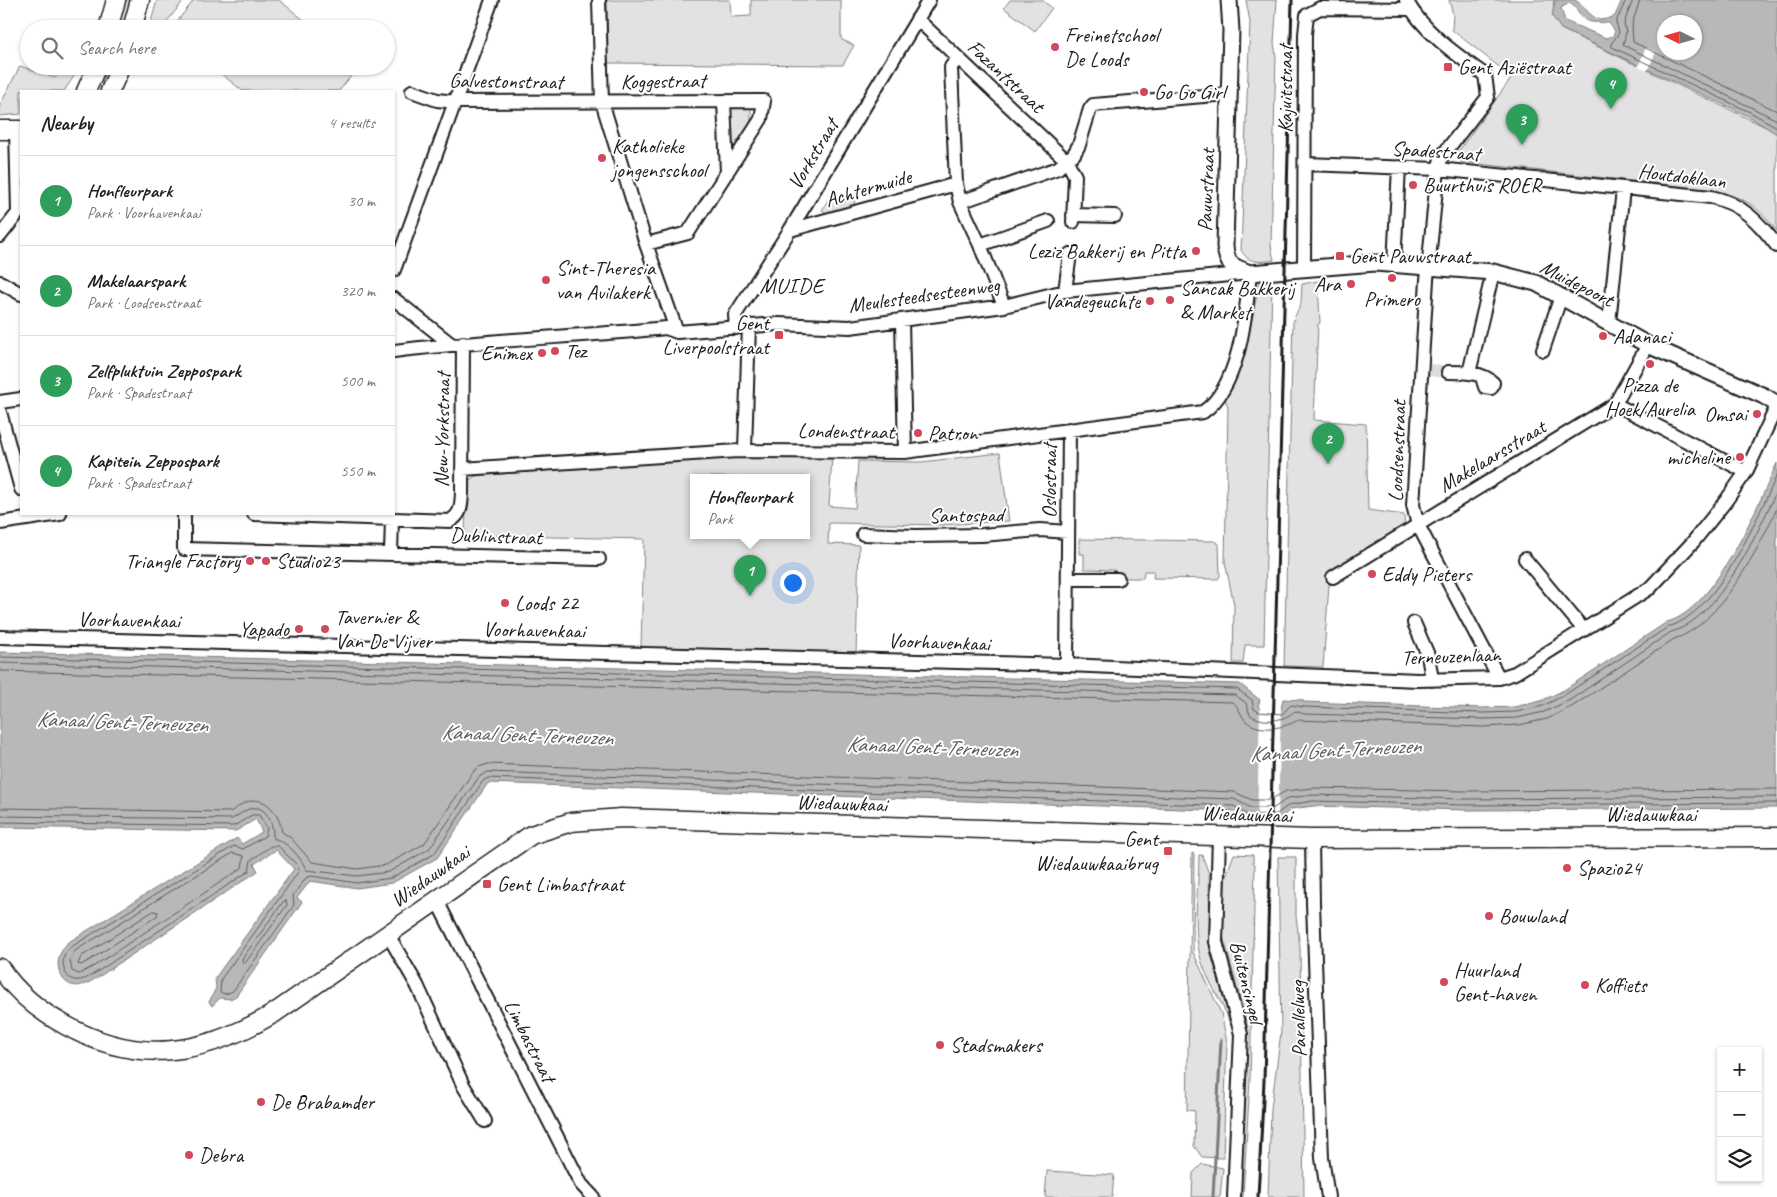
<!DOCTYPE html>
<html lang="en">
<head>
<meta charset="utf-8">
<style>
	body { margin:0; font-family:Caveat,sans-serif; background:#f6f6f6; color:#222 }
	.controls { position:absolute; right:15px; bottom:15px; display:grid; overflow:hidden; border-radius:0px; box-shadow:0 1px 4px #0004 }
	.controls button { width:45px; height:45px; display:grid; place-items:center; padding:0; border:0; border-bottom:1px solid #e0e0e0; background:#fff; color:#222; font:25px sans-serif }
	.compass { position:absolute; left:1657px; top:15px; width:45px; height:45px; border-radius:50%; background:#fff; box-shadow:0 1px 4px #0004; rotate:275deg }
	.you { position:absolute; left:792px; top:582px; width:18px; height:18px; margin:-12px; border:4px solid #fff; border-radius:50%; background:#1a73e8; box-shadow:0 0 0 8px #1a73e833 }
	.badge { display:grid; place-items:center; width:32px; height:32px; border-radius:50%; background:#d93025; color:#fff; font-size:16px; font-weight:700 }
	.pin { position:absolute; translate:-50% -41px; filter:drop-shadow(0 1px 2px #0008) }
	.pin::after { content:''; position:absolute; top:26px; width:18px; height:15px; background:inherit; clip-path:polygon(0 0,100% 0,50% 100%) }
	.popup { position:absolute; left:690px; top:474px; width:120px; height:65px; box-sizing:border-box; display:grid; place-content:center; border-radius:0px; background:#fff; filter:drop-shadow(0 1px 4px #0005); font-size:16px; white-space:nowrap; color:#767676 }
	.popup b { font-size:19px; color:#222 }
	.popup::after { content:''; position:absolute; left:50%; top:100%; margin-left:-10px; border:10px solid transparent; border-top-color:#fff }
	.list { margin:0; padding:0; list-style:none }
	h2 { display:flex; justify-content:space-between; align-items:center; height:65px; margin:0; padding:0 20px; font-size:21px }
	h2 small { font-size:16px; font-weight:400; color:#767676 }
	.list li { display:grid; grid-template-columns:32px 1fr auto; gap:15px; align-items:center; box-sizing:border-box; height:90px; padding:0 20px; border-top:1px solid #e0e0e0 }
	.list b { display:block; font-size:19px; white-space:nowrap }
	.list p { margin:0; font-size:16px; white-space:nowrap; color:#767676 }
	.list em { font-size:16px; font-style:normal; color:#767676 }
	.icon { flex:none; width:28px; height:28px; fill:none; stroke:currentColor; stroke-width:2; stroke-linecap:round; stroke-linejoin:round }
	.map { position:relative; flex:none; width:1777px; height:1197px; overflow:hidden }
	.search { position:absolute; background:#fff; box-shadow:0 1px 4px #0004; left:20px; top:20px; width:375px; height:55px; display:flex; align-items:center; gap:12px; box-sizing:border-box; padding:0 18px; border-radius:28px; color:#767676; font-size:19px }
	.panel { position:absolute; background:#fff; box-shadow:0 1px 4px #0004; left:20px; top:90px; width:375px; height:425px; border-radius:0px }
	.map>svg:first-child { display:block }
	.green { fill:#e2e2e2; stroke:#7f7f7f; fill-rule:evenodd }
	.water { fill:#b8b8b8; stroke:#7a7a7a; fill-rule:evenodd }
	.pier { fill:#fff }
	.lines { fill:none; stroke-linecap:round; stroke-linejoin:round }
	.shore { stroke:#5a5a5a; stroke-width:1 }
	.stream { stroke:#7a7a7a; stroke-width:3 }
	.minor-tunnel { stroke:#ddd; stroke-width:12; stroke-dasharray:12 6; stroke-linecap:butt }
	.minor-casing { stroke:#1c1c1c; stroke-width:16 }
	.tertiary-casing { stroke:#1c1c1c; stroke-width:19 }
	.secondary-casing { stroke:#1c1c1c; stroke-width:21 }
	.minor { stroke:#fff; stroke-width:12 }
	.tertiary { stroke:#fff; stroke-width:15 }
	.secondary { stroke:#fff; stroke-width:18 }
	.rail { stroke:#1c1c1c; stroke-width:3 }
	.poi-dot { fill:#d1495b; stroke:#fff; stroke-width:2 }
	.labels { text-anchor:middle; stroke-width:4; stroke-linejoin:round; paint-order:stroke }
	.poi-label { font-size:21px; fill:#1c1c1c; stroke:#fff; text-anchor:start }
	.street-label { font-size:21px; fill:#1c1c1c; stroke:#fff }
	.neighbourhood-label { font-size:22px; letter-spacing:1px; fill:#1c1c1c; stroke:#fff }
	.water-label { font-size:22px; font-style:italic; fill:#5a5a5a; stroke:#fff }
</style>
</head>
<body>
<div class="map">
<svg width="1777" height="1197" viewBox="0 0 1777 1197">
	<rect width="100%" height="100%" fill="#fff"/>
	<filter id="ink" filterUnits="userSpaceOnUse"><feTurbulence type="fractalNoise" baseFrequency=".02" numOctaves="2"/><feDisplacementMap in="SourceGraphic" scale="10" xChannelSelector="R" yChannelSelector="G"/><feConvolveMatrix kernelMatrix="1 2 1 2 8 2 1 2 1" color-interpolation-filters="sRGB"/></filter>
	<g filter="url(#ink)">
		<!-- green -->
		<path class="green" d="M123 0H130L131 13 126 29H118V17Z
			M157 0H184L161 29H149Z
			M194 0H279L315 29H171Z
			M607 0H730L731 17 751 16V0H841V37L842 40 854 45 843 65 608 63Z
			M1010 0H1042L1052 8 1035 31 1004 8Z
			M1246 0H1277L1274 43 1276 56 1271 246 1274 260C1260 262 1248 264 1241 250L1250 22Z
			M1449 0H1555L1553 3 1561 29 1770 129 1777 134V231C1756 204 1746 199 1714 190L1461 162 1458 158V152L1512 77 1452 30 1453 14Z
			M20 66 55 78 65 66H81L64 91H21V114L0 116V105Z
			M211 66H359L339 91H243Z
			M751 105V123L730 159 728 106Z
			M831 195 839 200 853 195 855 205 826 213 822 210Z
			M1318 281 1320 323 1318 324 1314 420 1366 424 1368 510 1404 515 1405 527 1336 566 1345 580 1329 585 1323 667 1284 666 1293 321 1301 303 1302 284Z
			M1272 282 1264 645H1245L1243 663H1233L1234 605 1225 562 1228 407 1224 396 1225 393 1229 394C1245 358 1252 322 1259 283Z
			M1000 453 1009 521 942 525 829 523 828 544 859 545 856 655 641 648 644 539 465 535 467 482 475 476 735 456 832 457 829 506 855 508 858 461 921 462ZM694 477H806V535H694Z
			M1079 539 1214 541 1219 544 1220 576 1218 579 1153 578 1154 571H1144L1143 578H1115V570L1084 569V554H1079Z
			M1192 853 1194 854 1193 952 1221 1013 1227 1042 1223 1158 1202 1157 1194 1146 1195 1111 1187 1110Z
			M1234 854 1253 855V863L1255 864 1250 1080 1243 1197H1239L1247 1024 1223 936 1225 879Z
			M1199 855H1202L1209 874 1210 952 1232 1023 1230 1024C1222 1000 1206 980 1200 956 1192 925 1199 887 1199 855Z
			M1278 857H1296V916L1300 948 1304 1197H1268L1271 1109 1281 1032Z
			M1202 1164 1223 1168 1220 1197H1192L1193 1173Z
			M1047 1171 1114 1175 1112 1197H1045Z"/>
		<!-- water -->
		<path class="water" d="M1555 0H1575C1590 9 1592 27 1615 16L1622 0H1777V134L1748 116 1561 29 1552 16ZM1569 3C1578 7 1579 17 1587 21 1593 23 1602 22 1609 23L1615 31 1613 36 1606 38 1565 21 1561 8ZM1664 22H1694V52H1664Z
			M1777 463V808L1467 810 1313 806 1291 809 1280 819H1240V815L1234 811 488 783 437 858 392 883 357 888 310 881 297 898 302 902 236 996 230 999 220 998 212 1006 209 1002 216 988 215 978 294 869 276 850 254 864 258 871 100 976C94 979 88 984 82 985 65 990 55 971 59 957 60 952 65 947 67 943L237 838 242 844 262 832 256 819 236 831 0 827V652L1240 684 1260 700 1258 706 1260 708 1281 709 1283 699 1303 700V702L1483 708 1514 707 1541 701 1564 690 1667 622C1715 610 1758 505 1777 463Z"/>
		<!-- pier -->
		<path class="pier" d="M1646 47 1656 52 1647 71 1638 67Z
			M1260 707H1281L1278 820H1257Z"/>
		<g class="lines">
			<!-- shore -->
			<path class="shore" d="M1626 0 1616 22 1619 33 1611 44 1612 47 1750 112 1777 127
				M1633 0 1624 23 1626 32 1623 45 1777 120
				M1640 0 1632 24 1633 42 1777 111
				M0 657 1237 689 1252 700 1254 709 1259 712 1282 714 1291 705 1304 707 1483 713 1516 712 1543 706 1566 694 1668 627C1718 613 1757 518 1777 475
				M0 663 1235 695 1246 703 1250 715C1264 724 1284 721 1295 711L1304 714 1483 719 1517 718 1544 712 1570 700 1671 632C1719 619 1758 532 1777 490
				M0 671 1232 702C1240 707 1239 714 1246 721 1259 733 1285 728 1298 720L1483 727 1519 725 1547 719 1573 706 1674 639C1719 626 1759 548 1777 508
				M0 808 230 812C236 809 241 804 247 802 267 794 280 816 282 832L290 837 312 862 357 869 386 865 424 844 473 772 479 767 488 764 1234 792 1252 800H1270L1286 791 1313 788 1467 791 1777 789
				M0 816 232 819C238 816 243 811 249 809 267 802 274 826 273 838 287 842 301 856 306 870L357 876 389 872 429 849 479 777 488 772 1234 799 1251 808H1274L1288 798 1313 795 1467 799 1777 797
				M0 822 234 826 252 815H259L267 828 265 836 243 849 234 846 71 947C69 950 65 953 64 957 61 966 66 982 79 980 85 980 92 975 97 972L249 871 251 860 271 846H278L297 865 299 871 221 979 220 992 225 994 233 991 294 905 293 895 306 878 311 876 357 883 391 878 434 854 483 781 488 778 1234 806 1247 815 1277 814 1289 805 1313 801 1467 805 1777 803
				M233 853 244 856 242 868 94 966 79 974 72 971 70 960 75 951Z
				M286 901 287 905 246 962 243 963 242 959 283 902Z
				M154 911 158 912 157 916 90 960 81 965 78 964 81 957Z"/>
			<!-- stream -->
			<path class="stream" d="M1213 1197 1221 1040"/>
			<!-- minor-tunnel -->
			<path class="minor-tunnel" d="M1429 370 1448 372"/>
			<!-- minor casing -->
			<g class="minor-casing">
				<path id="minor" d="M599 0 602 102 646 244 677 332
					M1406 0C1422 31 1457 55 1485 75L1488 97 1442 156 1438 169 1427 280 1413 505 1418 525 1499 678
					M917 19 1067 161 1075 176 1073 222
					M958 58 951 67 956 184 960 202 980 245 1004 306
					M412 91 437 100 456 102 764 101 761 119 688 233 646 244
					M724 101 727 173
					M1306 164 1438 169 1711 197C1741 203 1759 222 1777 246
					M960 202 1058 168 1074 154 1079 145 1090 109 1093 105 1229 94
					M1073 215 1115 216
					M790 230 956 184
					M0 236 18 213 16 129
					M980 245 1048 221
					M1394 264 1399 167
					M1304 269 1305 34 1307 15 1320 8 1411 9
					M394 270 492 0
					M0 282 21 294
					M1065 291 1070 254
					M394 299 451 344
					M902 321 905 452
					M1609 323 1623 189
					M736 328 735 315 790 230 929 0
					M1543 350 1561 296
					M394 351C484 340 576 337 666 328L677 332 778 324 850 327 1004 306 1065 291 1250 273C1246 313 1240 387 1203 412L905 452 738 451 462 469
					M1448 372C1462 372 1483 372 1493 383L1491 388 1485 387 1482 377
					M1469 373 1493 272
					M0 402 21 399
					M1615 404 1746 472
					M0 412 21 489
					M745 450 749 325
					M184 514V549L599 559
					M254 514 450 521C462 514 461 505 462 493L463 343
					M0 523 60 514
					M863 534 916 536 982 535 1040 530 1068 532
					M391 553 392 519
					M1525 559 1584 630
					M1333 577 1615 404 1648 345
					M1068 579H1118
					M1414 623 1428 655 1432 680
					M0 637 1067 665 1418 680 1499 678 1515 673 1650 588 1693 542 1725 502 1746 472 1777 406
					M1067 665 1069 429
					M1219 836 1216 942 1241 1034 1234 1197
					M1312 839 1313 903 1322 1158 1328 1197
					M436 899 581 1184 593 1197
					M387 933 417 985 463 1085 485 1121"/>
			</g>
			<!-- tertiary casing -->
			<g class="tertiary-casing">
				<path id="tertiary" d="M1229 0 1231 30 1225 246C1227 266 1232 266 1250 273L1375 263 1493 272 1536 283 1648 345 1764 396 1777 404"/>
			</g>
			<!-- secondary casing -->
			<g class="secondary-casing">
				<path id="secondary" d="M108 29 116 0
					M132 29 140 0
					M86 91 97 66
					M110 91 121 66
					M0 130H21
					M0 968C17 993 39 1011 65 1025 138 1066 203 1055 273 1014L531 835 571 822 621 818 1312 839 1777 837"/>
			</g>
			<!-- minor -->
			<use href="#minor" class="minor"/>
			<!-- tertiary -->
			<use href="#tertiary" class="tertiary"/>
			<!-- secondary -->
			<use href="#secondary" class="secondary"/>
			<!-- rail -->
			<path class="rail" d="M1258 1197 1264 1081 1292 0"/>
		</g>
	</g>
	<!-- markers -->
	<g class="poi-dot">
		<circle cx="1055" cy="47" r="5"/>
		<rect x="1443" y="62" width="10" height="10" rx="2.5"/>
		<circle cx="1144" cy="92" r="5"/>
		<circle cx="602" cy="158" r="5"/>
		<circle cx="1413" cy="185" r="5"/>
		<circle cx="1196" cy="251" r="5"/>
		<rect x="1335" y="251" width="10" height="10" rx="2.5"/>
		<circle cx="1392" cy="278" r="5"/>
		<circle cx="546" cy="280" r="5"/>
		<circle cx="1351" cy="284" r="5"/>
		<circle cx="1170" cy="300" r="5"/>
		<circle cx="1150" cy="301" r="5"/>
		<rect x="774" y="330" width="10" height="10" rx="2.5"/>
		<circle cx="1603" cy="336" r="5"/>
		<circle cx="555" cy="351" r="5"/>
		<circle cx="542" cy="353" r="5"/>
		<circle cx="1650" cy="364" r="5"/>
		<circle cx="1757" cy="414" r="5"/>
		<circle cx="918" cy="433" r="5"/>
		<circle cx="1740" cy="457" r="5"/>
		<circle cx="250" cy="561" r="5"/>
		<circle cx="266" cy="561" r="5"/>
		<circle cx="1372" cy="574" r="5"/>
		<circle cx="505" cy="603" r="5"/>
		<circle cx="299" cy="629" r="5"/>
		<circle cx="325" cy="629" r="5"/>
		<rect x="1163" y="846" width="10" height="10" rx="2.5"/>
		<circle cx="1567" cy="868" r="5"/>
		<rect x="482" y="879" width="10" height="10" rx="2.5"/>
		<circle cx="1489" cy="916" r="5"/>
		<circle cx="1444" cy="982" r="5"/>
		<circle cx="1585" cy="985" r="5"/>
		<circle cx="940" cy="1045" r="5"/>
		<circle cx="261" cy="1102" r="5"/>
		<circle cx="189" cy="1155" r="5"/>
	</g>
	<g class="labels">
		<!-- poi labels -->
		<g class="poi-label">
			<text x="1065" y="42">Freinetschool<tspan x="1065" dy="24">De Loods</tspan></text>
			<text x="1458" y="74">Gent Aziëstraat</text>
			<text x="1154" y="99">Go Go Girl</text>
			<text x="612" y="153">Katholieke<tspan x="612" dy="24">jongensschool</tspan></text>
			<text x="1423" y="192">Buurthuis ROER</text>
			<text x="1186" y="258" text-anchor="end">Leziz Bakkerij en Pitta</text>
			<text x="1350" y="263">Gent Pauwstraat</text>
			<text x="556" y="275">Sint-Theresia<tspan x="556" dy="24">van Avilakerk</tspan></text>
			<text x="1341" y="291" text-anchor="end">Ara</text>
			<text x="1180" y="295">Sancak Bakkerij<tspan x="1180" dy="24">&amp; Market</tspan></text>
			<text x="1392" y="306" text-anchor="middle">Primero</text>
			<text x="1140" y="308" text-anchor="end">Vandegeuchte</text>
			<text x="769" y="330" text-anchor="end">Gent<tspan x="769" dy="24">Liverpoolstraat</tspan></text>
			<text x="1613" y="343">Adanaci</text>
			<text x="565" y="358">Tez</text>
			<text x="532" y="360" text-anchor="end">Enimex</text>
			<text x="1650" y="392" text-anchor="middle">Pizza de<tspan x="1650" dy="24">Hoek/Aurelia</tspan></text>
			<text x="1747" y="421" text-anchor="end">Omsai</text>
			<text x="928" y="440">Patron</text>
			<text x="1730" y="464" text-anchor="end">micheline</text>
			<text x="240" y="568" text-anchor="end">Triangle Factory</text>
			<text x="276" y="568">Studio23</text>
			<text x="1382" y="581">Eddy Pieters</text>
			<text x="515" y="610">Loods 22</text>
			<text x="335" y="624">Tavernier &amp;<tspan x="335" dy="24">Van De Vijver</tspan></text>
			<text x="289" y="636" text-anchor="end">Yapado</text>
			<text x="1158" y="846" text-anchor="end">Gent<tspan x="1158" dy="24">Wiedauwkaaibrug</tspan></text>
			<text x="1577" y="875">Spazio24</text>
			<text x="497" y="891">Gent Limbastraat</text>
			<text x="1499" y="923">Bouwland</text>
			<text x="1454" y="977">Huurland<tspan x="1454" dy="24">Gent-haven</tspan></text>
			<text x="1595" y="992">Koffiets</text>
			<text x="950" y="1052">Stadsmakers</text>
			<text x="271" y="1109">De Brabamder</text>
			<text x="199" y="1162">Debra</text>
		</g>
		<!-- street labels -->
		<g class="street-label">
			<text transform="translate(1006 76) rotate(43)" y="7">Fazantstraat</text>
			<text transform="translate(506 81) rotate(1)" y="7">Galvestonstraat</text>
			<text transform="translate(663 81) rotate(-1)" y="7">Koggestraat</text>
			<text transform="translate(1285 89) rotate(-90)" y="7">Kajuitstraat</text>
			<text transform="translate(1436 151) rotate(4)" y="7">Spadestraat</text>
			<text transform="translate(813 154) rotate(-59)" y="7">Vorkstraat</text>
			<text transform="translate(1682 176) rotate(7)" y="7">Houtdoklaan</text>
			<text transform="translate(868 188) rotate(-16)" y="7">Achtermuide</text>
			<text transform="translate(1206 190) rotate(-88)" y="7">Pauwstraat</text>
			<text transform="translate(1577 283) rotate(27)" y="7">Muidepoort</text>
			<text transform="translate(924 295) rotate(-8)" y="7">Meulesteedsesteenweg</text>
			<text transform="translate(442 430) rotate(-89)" y="7">New-Yorkstraat</text>
			<text transform="translate(846 431) rotate(1)" y="7">Londenstraat</text>
			<text transform="translate(1397 451) rotate(-88)" y="7">Loodsenstraat</text>
			<text transform="translate(1492 456) rotate(-31)" y="7">Makelaarsstraat</text>
			<text transform="translate(1049 481) rotate(-90)" y="7">Oslostraat</text>
			<text transform="translate(966 515) rotate(-1)" y="7">Santospad</text>
			<text transform="translate(496 536) rotate(2)" y="7">Dublinstraat</text>
			<text transform="translate(129 620) rotate(1)" y="7">Voorhavenkaai</text>
			<text transform="translate(534 630) rotate(1)" y="7">Voorhavenkaai</text>
			<text transform="translate(939 642) rotate(2)" y="7">Voorhavenkaai</text>
			<text transform="translate(1451 656) rotate(-2)" y="7">Terneuzenlaan</text>
			<text transform="translate(842 803) rotate(2)" y="7">Wiedauwkaai</text>
			<text transform="translate(1247 814) rotate(2)" y="7">Wiedauwkaai</text>
			<text x="1651" y="821">Wiedauwkaai</text>
			<text transform="translate(430 876) rotate(-35)" y="7">Wiedauwkaai</text>
			<text transform="translate(1247 982) rotate(76)" y="7">Buitensingel</text>
			<text transform="translate(1298 1019) rotate(-92)" y="7">Parallelweg</text>
			<text transform="translate(530 1041) rotate(63)" y="7">Limbastraat</text>
		</g>
		<!-- neighbourhood labels -->
		<g class="neighbourhood-label">
			<text x="792" y="293">MUIDE</text>
		</g>
		<!-- water labels -->
		<g class="water-label">
			<text transform="translate(122 721) rotate(2)" y="8">Kanaal Gent-Terneuzen</text>
			<text transform="translate(527 734) rotate(2)" y="8">Kanaal Gent-Terneuzen</text>
			<text transform="translate(932 746) rotate(2)" y="8">Kanaal Gent-Terneuzen</text>
			<text transform="translate(1335 749) rotate(-3)" y="8">Kanaal Gent-Terneuzen</text>
		</g>
	</g>
</svg>
<div class="controls">
<button>+</button>
<button>−</button>
<button><svg class="icon" aria-label="layers" viewBox="0 0 24 24"><path d="M12 4l9 5-9 5-9-5zM3 14l9 5 9-5"/></svg></button>
</div>
<svg class="compass" viewBox="-18 -18 36 36"><path d="M0-13l5 13h-10z" fill="#e53935"/><path d="M0 13l5-13h-10z" fill="#767676"/></svg>
<div class="you"></div>
<div class="pin badge" style="left:750px;top:596px;background:#2e9e5b">1</div>
<div class="popup"><b>Honfleurpark</b>Park</div>
<div class="pin badge" style="left:1328px;top:464px;background:#2e9e5b">2</div>
<div class="pin badge" style="left:1522px;top:145px;background:#2e9e5b">3</div>
<div class="pin badge" style="left:1611px;top:109px;background:#2e9e5b">4</div>
<div class="search"><svg class="icon" aria-label="search" viewBox="0 0 24 24"><circle cx="10" cy="10" r="6"/><path d="M15 15l6 6"/></svg>Search here</div>
<section class="panel">
<h2>Nearby<small>4 results</small></h2>
<ul class="list">
<li><span class="badge" style="background:#2e9e5b">1</span><div><b>Honfleurpark</b><p>Park · Voorhavenkaai</p></div><em>30 m</em></li>
<li><span class="badge" style="background:#2e9e5b">2</span><div><b>Makelaarspark</b><p>Park · Loodsenstraat</p></div><em>320 m</em></li>
<li><span class="badge" style="background:#2e9e5b">3</span><div><b>Zelfpluktuin Zeppospark</b><p>Park · Spadestraat</p></div><em>500 m</em></li>
<li><span class="badge" style="background:#2e9e5b">4</span><div><b>Kapitein Zeppospark</b><p>Park · Spadestraat</p></div><em>550 m</em></li>
</ul>
</section>
</div>
</body>
</html>
